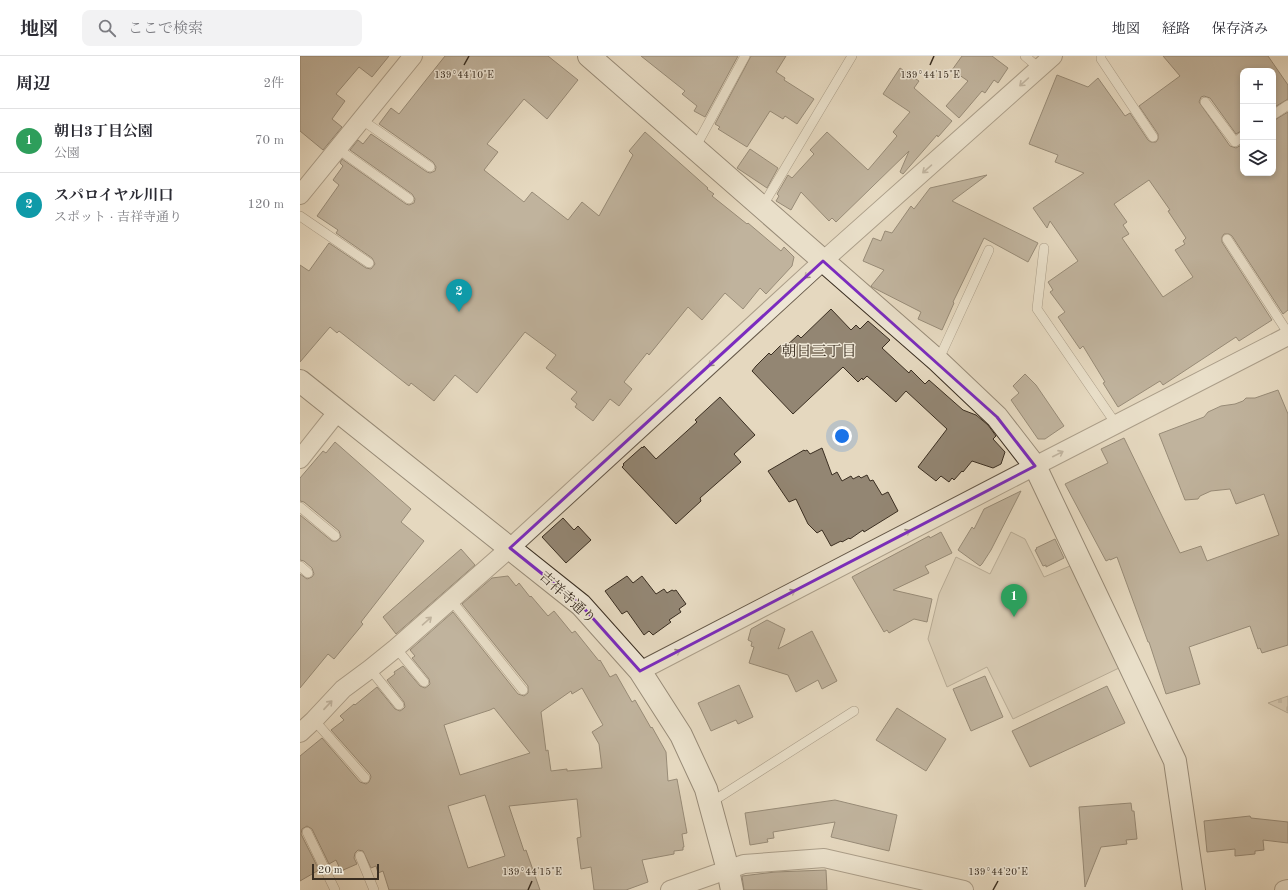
<!DOCTYPE html>
<html lang="ja">
<head>
<meta charset="utf-8">
<style>
	body { margin:0; font-family:"Old Standard TT","Noto Serif JP",serif; background:#f2f2f3; color:#2b2b33 }
	.controls { position:absolute; right:12px; top:12px; display:grid; overflow:hidden; border-radius:8px; box-shadow:0 2px 6px #0003 }
	.controls button { width:36px; height:36px; display:grid; place-items:center; padding:0; border:0; border-bottom:1px solid #e1e1e2; background:#fff; color:#2b2b33; font:20px sans-serif }
	.scale { position:absolute; left:12px; bottom:10px; width:67px; box-sizing:border-box; padding-left:4px; border:2px solid #3a2e21; border-top:0; font-size:11px; line-height:14px; white-space:nowrap; color:#3a2e21; -webkit-text-stroke:3px #eee6d5; paint-order:stroke }
	.you { position:absolute; left:542px; top:380px; width:14px; height:14px; margin:-10px; border:3px solid #fff; border-radius:50%; background:#1a73e8; box-shadow:0 0 0 6px #1a73e833 }
	.badge { display:grid; place-items:center; width:26px; height:26px; border-radius:50%; background:#111827; color:#fff; font-size:13px; font-weight:700 }
	.pin { position:absolute; translate:-50% -33px; filter:drop-shadow(0 1px 2px #0008) }
	.pin::after { content:''; position:absolute; top:21px; width:14px; height:12px; background:inherit; clip-path:polygon(0 0,100% 0,50% 100%) }
	.list { margin:0; padding:0; list-style:none }
	h2 { display:flex; justify-content:space-between; align-items:center; height:52px; margin:0; padding:0 16px; font-size:17px }
	h2 small { font-size:13px; font-weight:400; color:#7c7c81 }
	.list li { display:grid; grid-template-columns:26px 1fr auto; gap:12px; align-items:center; box-sizing:border-box; height:64px; padding:0 16px; border-top:1px solid #e1e1e2 }
	.list b { display:block; font-size:15px; white-space:nowrap }
	.list p { margin:0; font-size:13px; white-space:nowrap; color:#7c7c81 }
	.list em { font-size:13px; font-style:normal; color:#7c7c81 }
	.icon { flex:none; width:22px; height:22px; fill:none; stroke:currentColor; stroke-width:2; stroke-linecap:round; stroke-linejoin:round }
	.map { position:relative; flex:none; width:988px; height:834px; overflow:hidden }
	header { display:flex; align-items:center; gap:24px; box-sizing:border-box; height:56px; padding:0 20px; background:#fff; border-bottom:1px solid #e1e1e2 }
	header strong { font-size:19px }
	nav { display:flex; gap:22px; margin-inline-start:auto; font-size:14px }
	.search { width:280px; height:36px; background:#f2f2f3; display:flex; align-items:center; gap:10px; box-sizing:border-box; padding:0 14px; border-radius:8px; color:#7c7c81; font-size:15px }
	main { display:flex }
	aside { flex:1; background:#fff }
	.map>svg:first-child { display:block }
	.cemetery { fill:url(#cemetery-stones); stroke:#817462 }
	.green { fill:#c8bba4; stroke:#817462 }
	.building { fill:#938673; stroke:#3a2e21; fill-rule:evenodd }
	.lines { fill:none; stroke-linecap:round; stroke-linejoin:round }
	.lane-casing { stroke:#655848; stroke-width:10 }
	.street-casing { stroke:#655848; stroke-width:20 }
	.secondary-casing { stroke:#3a2e21; stroke-width:24 }
	.lane { stroke:#eee6d5; stroke-width:9 }
	.street { stroke:#eee6d5; stroke-width:18 }
	.secondary { stroke:#eee6d5; stroke-width:22 }
	.oneway { stroke:#948a7b }
	.marked { fill:none; stroke:#7b2cbf; stroke-width:3; stroke-linejoin:round }
	.ticks { fill:none; stroke:#3a2e21; stroke-width:1.5 }
	.labels { text-anchor:middle; stroke-width:3; stroke-linejoin:round; paint-order:stroke }
	.street-label { font-size:14px; fill:#3a2e21; stroke:#eee6d5 }
	.neighbourhood-label { font-size:15px; fill:#3a2e21; stroke:#eee6d5 }
	.ticks-label { font-size:10px; text-anchor:middle; fill:#3a2e21; stroke:#eee6d5; stroke-width:3; stroke-linejoin:round; paint-order:stroke }
</style>
</head>
<body>
<header>
<strong>地図</strong>
<div class="search"><svg class="icon" aria-label="search" viewBox="0 0 24 24"><circle cx="10" cy="10" r="6"/><path d="M15 15l6 6"/></svg>ここで検索</div>
<nav><a>地図</a><a>経路</a><a>保存済み</a></nav>
</header>
<main>
<aside>
<h2>周辺<small>2件</small></h2>
<ul class="list">
<li><span class="badge" style="background:#2e9e5b">1</span><div><b>朝日3丁目公園</b><p>公園</p></div><em>70 m</em></li>
<li><span class="badge" style="background:#0f9aa8">2</span><div><b>スパロイヤル川口</b><p>スポット · 吉祥寺通り</p></div><em>120 m</em></li>
</ul>
</aside>
<div class="map">
<svg width="988" height="834" viewBox="0 0 988 834">
	<defs>
		<pattern id="cemetery-stones" width="16" height="16" patternUnits="userSpaceOnUse"><rect width="16" height="16" fill="#c8bba4"/><path d="M2 7V4a2 2 0 0 1 4 0v3zM10 15v-3a2 2 0 0 1 4 0v3z" fill="#a39885"/></pattern>
	</defs>
	<rect width="100%" height="100%" fill="#e5d8bf"/>
	<filter id="stains"><feTurbulence type="fractalNoise" baseFrequency=".005" numOctaves="4"/><feColorMatrix values="0 0 0 0 .2 0 0 0 0 .09 0 0 0 0 .02 0 0 0 .5 -.17"/></filter>
	<radialGradient id="worn" r=".72"><stop offset=".6" stop-color="#630" stop-opacity="0"/><stop offset="1" stop-color="#630" stop-opacity=".3"/></radialGradient>
	<!-- cemetery -->
	<path class="cemetery" d="M988 640V657L968 647Z"/>
	<!-- green -->
	<path class="green" d="M711 476 725 483 744 521 770 510 819 612 713 663 687 611 647 631 628 583 639 538 656 501 690 518Z"/>
	<!-- building -->
	<path class="building" d="M0 0H89L72 21 59 11 36 38 45 45 32 63 42 71 23 94 0 75Z
		M145 0H248L278 24 247 63 224 43 187 88 198 96 184 114 224 146 232 136 268 164 282 146 299 160 333 99 329 95 345 76 408 132 407 133 414 138 412 140 447 168 448 167 481 195 484 191 494 201 492 210 466 238 460 232 443 253 425 237 402 264 388 251 349 299 347 297 324 326 332 333 319 350 310 343 293 365 275 351 277 348 271 343 277 336 246 312 256 299 225 276 177 337 155 319 134 345 111 327 109 330 39 275 37 277 30 271 0 306V209L9 215 29 187 66 212 71 213 75 208 72 202 36 177 38 174 17 160 39 129 33 124 43 110 40 107 42 103 106 148 109 149 114 147 115 143 112 138 50 94 58 84 63 88 71 78 127 116 130 117 135 115 136 111 133 106 79 68 91 52 99 58Z
		M341 0H438L405 61 394 55 397 50 382 38 385 35Z
		M451 0H486L476 16 485 22 484 24 514 43 497 68 485 60 483 63 470 55 447 91 418 73 420 71 415 68Z
		M662 0H692L708 12 698 27 694 24 685 37 682 35 659 62 646 50 668 25 652 14Z
		M863 0H968L988 29V43L973 52V15H943V74L936 78 910 42 904 40 901 41 899 46 930 90 936 92 943 88V117H973V65L988 56V254L983 258 932 180 929 178H924L922 181V186L972 264 939 285 936 281 863 329 860 325 818 351 803 327 805 326 783 290 780 293 758 261 765 256 750 236 753 234 748 226 778 205 750 165 747 172 733 152 784 117 755 106 758 99 729 88 757 19 788 31 798 22 825 60 830 57 848 84 851 86H856L858 83V78L839 50 880 20ZM849 124 870 154 868 155 886 182 883 185 885 188 875 194 893 221 863 241 822 182 829 178 823 169 827 166 814 148Z
		M600 12 619 25 614 32 652 65 638 81 637 79 603 118 600 116 609 95 536 166 532 162 529 165 501 136 491 154 476 145 479 140 477 138 488 119 492 122 514 98 510 94 527 76 568 114 597 80 593 76 610 56 583 38Z
		M450 93 478 112 467 132 437 112Z
		M687 119 652 145 738 187 728 206 684 182 653 246 654 247 642 274 618 263 621 256 572 231 571 230 584 214 563 205 573 182 581 185 585 175 592 177 611 150 614 153 630 132Z
		M531 253 551 274 556 269 560 273 568 265 590 284 582 292 609 317 611 314 625 328 629 324 663 354 676 359 688 369 696 380 693 383 705 396 701 408 693 412 672 405 663 416 662 415 654 424 652 422 649 426 641 420 636 425 618 411 647 373 606 335 596 346 567 320 563 324 562 322 558 326 543 311 493 358 452 315 456 310 469 297 471 299 481 289 484 292 498 279 501 282Z
		M725 318 736 329 764 370 745 383H738L711 344 719 337 713 330Z
		M978 334 988 358V589L962 597 960 592 958 593 950 570 889 591 900 628 866 638 849 586H848L817 501 810 504V503L806 505 765 428 808 407 801 393 824 382 880 497 901 490 907 505 979 479 964 438 936 448 930 433 911 435 900 440 898 443 885 444 859 378 904 361 908 356 921 350 935 348 943 345 946 342H955Z
		M420 341 455 379 434 398 441 406 400 442 401 445 376 468 322 411 324 409 323 408 342 391 343 392 344 390 356 403 397 366 395 364Z
		M35 386 111 453 101 466 124 485 61 566 63 568 34 603 28 598 0 632V518L7 523 12 521 14 518 12 512 4 505 0 504V459L32 485H37L41 481 39 475 4 446 0 445V422L23 395 26 397Z
		M522 392 532 419 537 416 542 425 551 420 553 423 559 420 561 422 567 419 570 425 573 424 582 439 588 436 598 455 564 476 563 474 550 483 549 482 542 486 541 485 531 490 522 474 517 477 508 468 496 443 489 446 468 415 504 394 505 395 507 394 510 398Z
		M721 435 691 494 682 508 680 510 658 494 672 471 674 473 684 453Z
		M263 462 274 474 278 470 291 484 266 507 242 481Z
		M641 476 652 497 625 510 629 517 593 534 632 543 627 566 614 563 589 577 587 574 584 576 552 521 629 480 630 482Z
		M755 483 764 502 746 511V509L743 510 735 494 737 493 736 492Z
		M161 493 175 509 96 578 83 561Z
		M208 520 216 530 219 527 230 541 231 540 248 560 254 555 272 577 275 575 299 605 300 604 310 621 316 618 332 646 335 644 351 672 352 671 366 696 368 725 377 723 387 777 382 778 384 791H383V794L374 795V798L342 804 348 826 326 834H294L291 811 281 813 277 782 281 781 277 743 209 750 224 795 226 794 240 834H89L83 815 78 817 76 810 71 812 63 795 58 794 55 797 54 802 57 808 41 815 36 804 29 808 12 773 7 770 2 773 1 778 19 814 0 825V700L22 682 60 726 66 728 69 726 71 721 70 718 31 674 44 664 40 660 54 648 55 649 77 631 95 653 100 655 103 653 105 651 104 646 87 624 95 618 94 616 103 610 120 630 125 632 128 630 130 628 129 623 112 602 115 600 110 594 153 556 218 638 224 640 228 637V630L162 548 192 522ZM282 632 303 669 292 676 299 688 302 712 267 715V713L251 715 248 694 246 695 241 656 271 635 272 638ZM194 652 230 697 160 719 144 669 190 654ZM185 739 205 800 168 812 148 750Z
		M327 520 333 527 342 520 356 538 364 533 367 537 372 534 374 535 376 534 386 548 379 553 381 556 369 564 371 566 353 579 349 575 344 579 327 555 322 558 305 535Z
		M467 564 485 573 478 593 512 575 537 625 522 633 518 624 496 636 488 619 449 607 454 591 451 590 452 586 448 584 451 573Z
		M685 620 703 661 671 675 653 633Z
		M439 629 453 661 438 668 436 664 411 675 398 647Z
		M807 630 825 667 730 711 712 675Z
		M597 652 646 683 626 715 576 684Z
		M535 744 597 759 589 795 531 781 535 766 473 776 474 782 467 783 468 786 450 789 445 757Z
		M831 747 832 755H834L837 783 826 784 827 788 801 791 785 831 779 751Z
		M950 760 951 762 988 766V787L963 784 964 794 955 795V798L935 800V793L907 796 904 765Z
		M526 814 527 834H444L442 820 475 816Z"/>
	<g class="lines">
		<!-- lane casing -->
		<g class="lane-casing">
			<path id="lane" d="M725 0 739 12
				M801 0V3L853 81
				M905 46 935 86 943 80
				M973 59 988 49
				M62 64 130 111
				M395 92 445 0
				M38 93 109 143
				M462 151 552 0
				M0 160 69 207
				M927 183 988 277
				M744 192 737 253 816 368
				M638 305 689 194
				M0 451 35 480
				M0 510 8 517
				M151 544 223 634
				M96 592 124 626
				M70 613 99 649
				M14 664 65 722
				M410 747 554 655
				M7 776 35 834
				M60 800 74 834"/>
		</g>
		<!-- street casing -->
		<g class="street-casing">
			<path id="street" d="M0 139 113 0
				M0 403 38 355
				M340 615 735 410 988 280
				M0 677 14 664 43 633 70 613 96 592 210 492 523 205 753 0
				M370 834 444 808 524 802 664 834
				M984 834 988 833"/>
		</g>
		<!-- secondary casing -->
		<g class="secondary-casing">
			<path id="secondary" d="M289 0 638 305 697 361 735 410 875 705 894 834
				M0 325 281 549 340 615 381 679 406 733 428 814 432 834"/>
		</g>
		<!-- lane -->
		<use href="#lane" class="lane"/>
		<!-- street -->
		<use href="#street" class="street"/>
		<!-- secondary -->
		<use href="#secondary" class="secondary"/>
	</g>
	<!-- one-way arrows -->
	<defs><path id="oneway-shaft" d="M-6 0H5M1.5-3L5.5 0L1.5 3" fill="none" stroke-width="1.6" stroke-linecap="round" stroke-linejoin="round"/></defs>
	<g class="oneway">
		<use href="#oneway-shaft" transform="translate(724 26) rotate(138)"/>
		<use href="#oneway-shaft" transform="translate(627 113) rotate(139)"/>
		<use href="#oneway-shaft" transform="translate(509 218) rotate(137)"/>
		<use href="#oneway-shaft" transform="translate(413 306) rotate(137)"/>
		<use href="#oneway-shaft" transform="translate(758 398) rotate(-27)"/>
		<use href="#oneway-shaft" transform="translate(605 477) rotate(-27)"/>
		<use href="#oneway-shaft" transform="translate(490 537) rotate(-27)"/>
		<use href="#oneway-shaft" transform="translate(127 565) rotate(-41)"/>
		<use href="#oneway-shaft" transform="translate(375 597) rotate(-27)"/>
		<use href="#oneway-shaft" transform="translate(28 649) rotate(-47)"/>
	</g>
	<!-- marked area -->
	<path d="M0 0H988V834H0ZM523 205 697 361 735 410 340 615 281 549 210 492Z" fill="#e5d8bf" fill-opacity=".55" fill-rule="evenodd"/>
	<path class="marked" d="M523 205 697 361 735 410 340 615 281 549 210 492Z"/>
	<!-- ticks -->
	<path class="ticks" d="M164 9 169 0M630 9 634 0M228 834 232 825M693 834 698 825"/>
	<g class="labels">
		<!-- street labels -->
		<g class="street-label">
			<text transform="translate(268 541) rotate(42)" y="5">吉祥寺通り</text>
		</g>
		<!-- neighbourhood labels -->
		<g class="neighbourhood-label">
			<text x="519" y="300">朝日三丁目</text>
		</g>
	</g>
	<g class="ticks-label">
		<text x="164" y="22">139°44'10"E</text>
		<text x="630" y="22">139°44'15"E</text>
		<text x="232" y="819">139°44'15"E</text>
		<text x="698" y="819">139°44'20"E</text>
	</g>
	<rect width="100%" height="100%" filter="url(#stains)"/>
	<rect width="100%" height="100%" fill="url(#worn)"/>
</svg>
<div class="controls">
<button>+</button>
<button>−</button>
<button><svg class="icon" aria-label="layers" viewBox="0 0 24 24"><path d="M12 4l9 5-9 5-9-5zM3 14l9 5 9-5"/></svg></button>
</div>
<div class="scale">20 m</div>
<div class="you"></div>
<div class="pin badge" style="left:714px;top:561px;background:#2e9e5b">1</div>
<div class="pin badge" style="left:159px;top:256px;background:#0f9aa8">2</div>
</div>
</main>
</body>
</html>
